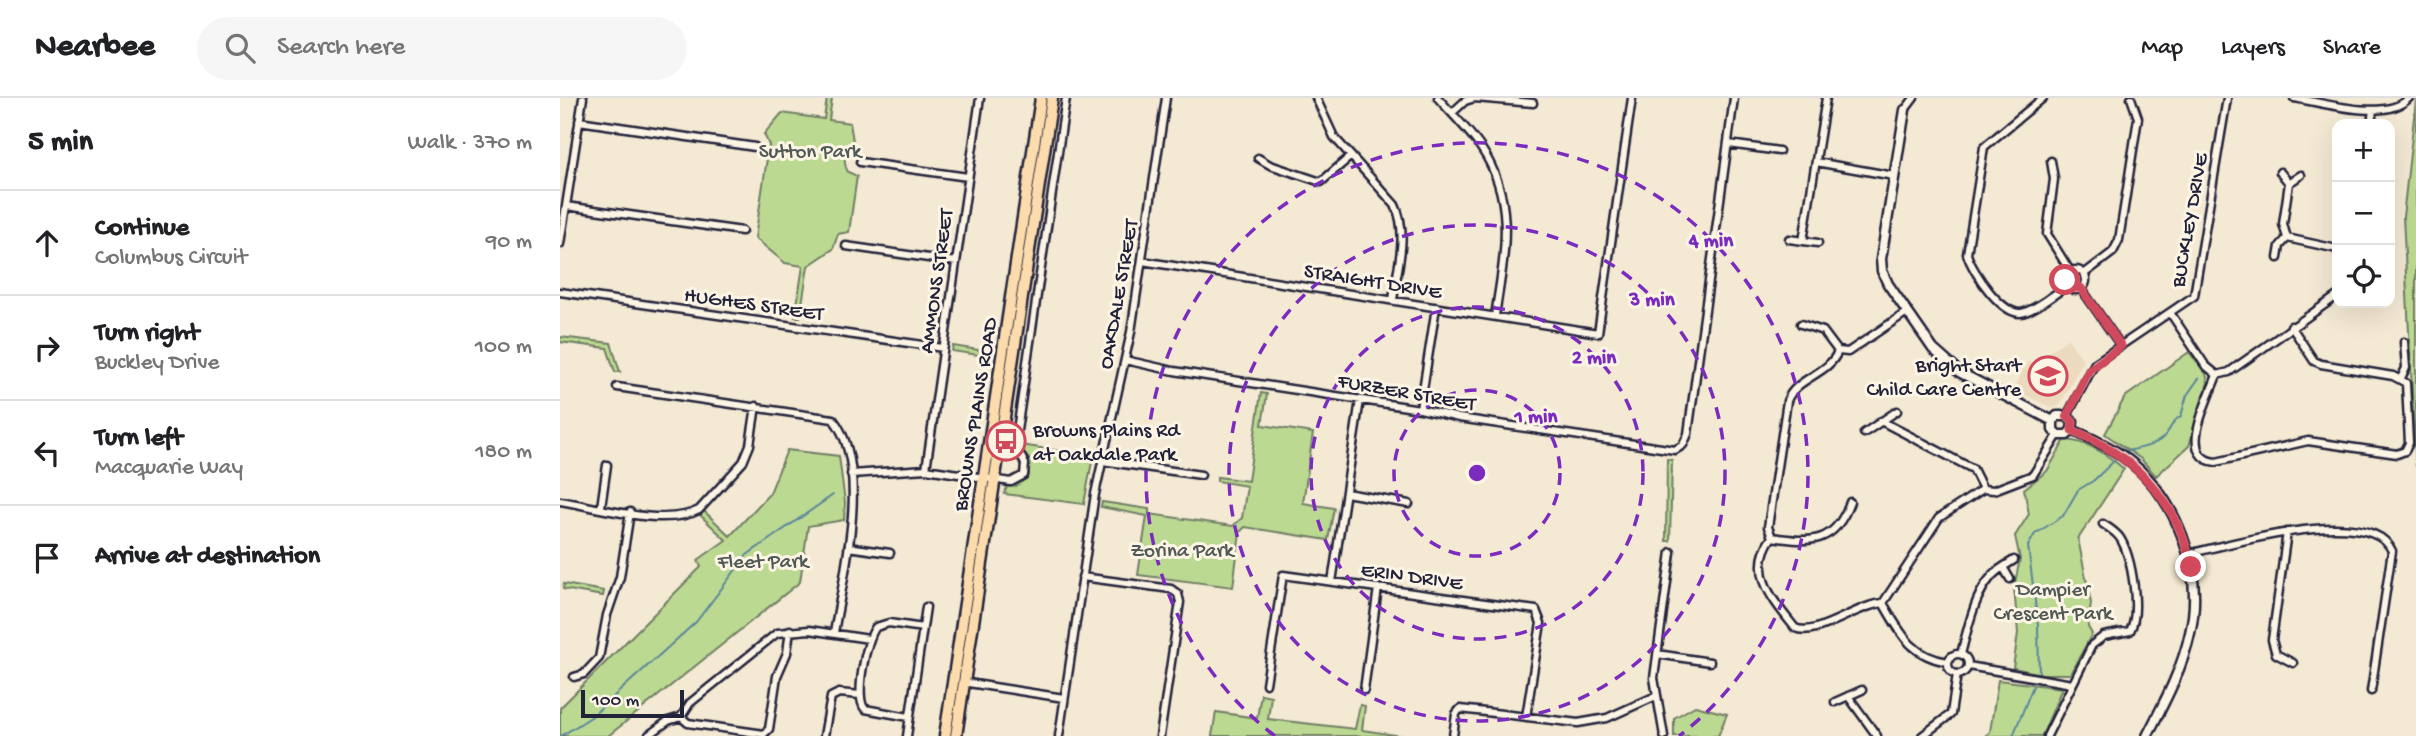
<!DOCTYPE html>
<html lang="en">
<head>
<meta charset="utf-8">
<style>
	body { margin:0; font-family:"Gochi Hand",sans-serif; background:#f6f6f6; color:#202124 }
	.controls { position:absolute; right:21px; top:21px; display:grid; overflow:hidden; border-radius:14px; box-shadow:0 7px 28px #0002 }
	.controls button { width:63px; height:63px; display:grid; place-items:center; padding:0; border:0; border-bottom:2px solid #e0e0e0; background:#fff; color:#202124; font:35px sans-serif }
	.scale { position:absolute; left:21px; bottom:18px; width:103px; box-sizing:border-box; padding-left:7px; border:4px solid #22223b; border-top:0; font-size:19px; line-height:24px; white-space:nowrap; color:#22223b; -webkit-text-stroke:5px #fcf5e5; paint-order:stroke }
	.stop { position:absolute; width:21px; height:21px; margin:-16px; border:5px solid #d1495b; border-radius:50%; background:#fff }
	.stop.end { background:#d1495b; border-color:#fff; box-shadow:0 2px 7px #0008 }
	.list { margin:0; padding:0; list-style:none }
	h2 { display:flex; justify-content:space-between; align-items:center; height:91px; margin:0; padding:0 28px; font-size:30px }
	h2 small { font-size:23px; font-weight:400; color:#757577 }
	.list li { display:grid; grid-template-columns:46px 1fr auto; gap:21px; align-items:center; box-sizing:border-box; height:105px; padding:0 28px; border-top:2px solid #e0e0e0 }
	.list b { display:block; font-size:26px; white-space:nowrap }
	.list p { margin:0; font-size:23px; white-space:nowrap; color:#757577 }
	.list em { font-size:23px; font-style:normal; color:#757577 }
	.icon { flex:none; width:38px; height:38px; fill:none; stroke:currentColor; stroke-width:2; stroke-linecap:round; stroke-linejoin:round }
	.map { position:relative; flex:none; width:1856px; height:638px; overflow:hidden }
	header { display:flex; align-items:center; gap:42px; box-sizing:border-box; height:98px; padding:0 35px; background:#fff; border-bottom:2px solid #e0e0e0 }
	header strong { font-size:33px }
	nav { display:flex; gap:38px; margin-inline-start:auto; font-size:24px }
	.search { width:490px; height:63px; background:#f6f6f6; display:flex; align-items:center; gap:18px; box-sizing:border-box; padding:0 24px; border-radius:38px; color:#757577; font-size:26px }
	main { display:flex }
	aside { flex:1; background:#fff }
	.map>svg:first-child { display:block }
	.built { fill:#ebdabd }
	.green { fill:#bcd991; stroke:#6f7e66; stroke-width:2 }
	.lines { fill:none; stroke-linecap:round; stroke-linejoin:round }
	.stream { stroke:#59859c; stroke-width:2 }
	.minor-casing { stroke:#22223b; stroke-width:11 }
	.tertiary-casing { stroke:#22223b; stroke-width:13 }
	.primary-casing { stroke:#22223b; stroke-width:15 }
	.minor { stroke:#fcf5e5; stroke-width:6 }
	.tertiary { stroke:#fcf5e5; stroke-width:8 }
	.primary { stroke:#fcdcac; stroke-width:10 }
	.route { stroke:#d1495b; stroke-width:9 }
	.ring { fill:none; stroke:#7b2cbf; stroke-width:3.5; stroke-dasharray:12 9 }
	.labels { text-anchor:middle; stroke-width:6; stroke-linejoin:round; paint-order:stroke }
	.park-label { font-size:21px; fill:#505955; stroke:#fcf5e5 }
	.street-label { font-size:21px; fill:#22223b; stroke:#fcf5e5 }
	.poi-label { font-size:21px; fill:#22223b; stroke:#fcf5e5; text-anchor:end }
	.centre { fill:#7b2cbf; stroke:#fcf5e5; stroke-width:3.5 }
	.ring-label { font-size:21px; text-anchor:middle; font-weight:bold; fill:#7b2cbf; stroke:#fcf5e5; stroke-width:6; stroke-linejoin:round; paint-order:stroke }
</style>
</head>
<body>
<header>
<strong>Nearbee</strong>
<div class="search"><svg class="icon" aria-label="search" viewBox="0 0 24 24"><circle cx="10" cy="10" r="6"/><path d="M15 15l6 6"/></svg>Search here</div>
<nav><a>Map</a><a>Layers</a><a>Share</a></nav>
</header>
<main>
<aside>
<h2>5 min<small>Walk · 370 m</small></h2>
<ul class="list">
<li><svg class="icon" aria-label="ahead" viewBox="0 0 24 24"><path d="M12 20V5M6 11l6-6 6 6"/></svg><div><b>Continue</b><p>Columbus Circuit</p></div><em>90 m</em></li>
<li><svg class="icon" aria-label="right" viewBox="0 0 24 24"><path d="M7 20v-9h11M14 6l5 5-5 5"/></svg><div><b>Turn right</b><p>Buckley Drive</p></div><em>100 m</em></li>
<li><svg class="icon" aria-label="left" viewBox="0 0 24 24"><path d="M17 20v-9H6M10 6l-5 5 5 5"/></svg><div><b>Turn left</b><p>Macquarie Way</p></div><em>180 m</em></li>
<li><svg class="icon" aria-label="arrive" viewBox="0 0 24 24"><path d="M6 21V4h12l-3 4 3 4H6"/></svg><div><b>Arrive at destination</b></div></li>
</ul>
</aside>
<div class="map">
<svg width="1856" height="638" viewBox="0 0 1856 638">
	<rect width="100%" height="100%" fill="#f4e9d3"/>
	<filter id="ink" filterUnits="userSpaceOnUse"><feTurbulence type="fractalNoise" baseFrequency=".0143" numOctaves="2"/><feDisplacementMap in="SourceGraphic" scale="14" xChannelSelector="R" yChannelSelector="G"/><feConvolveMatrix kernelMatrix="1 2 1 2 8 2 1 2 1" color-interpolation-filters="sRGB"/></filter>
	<g filter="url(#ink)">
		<!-- built -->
		<path class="built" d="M1508 241 1523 262 1500 307 1492 310 1453 291 1468 263 1472 265Z"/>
		<!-- green -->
		<path class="green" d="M267 0H272L269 22 290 25 294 49C285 55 282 64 288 74L297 78 289 134 278 136 273 151 248 168 240 219H235L243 168 225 165 195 140 209 47 204 36 222 15 264 21Z
			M1856 1V369L1843 119Z
			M0 239 51 245 60 274H55L47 250 0 244Z
			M393 248 432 254V259L392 253Z
			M1629 254 1646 276 1648 284 1629 348 1596 378 1581 361 1545 336 1565 299Z
			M701 295 707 296 702 327 753 335 743 405 774 410 768 442 685 429 680 434 673 489 578 477 587 418 541 409 542 404 589 411V416L673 428 682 420 687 388 657 383V379L688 383Z
			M1505 342C1527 343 1548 357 1564 371L1518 441 1531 505 1528 529 1532 536 1510 576H1482L1453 570 1458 535 1454 489 1460 461 1455 438 1469 416 1464 391 1487 373Z
			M461 347 533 358 524 406 444 396 447 389 456 388 469 378V361L460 352Z
			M227 352 279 358 285 405 284 422 248 428 240 484 48 638H0V610L141 469 138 462 166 442 140 417 144 413 170 438 210 395Z
			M1107 361 1112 362 1110 443H1106Z
			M4 486 44 493 43 498 3 491Z
			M1438 582 1502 590 1482 638H1425L1430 634Z
			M701 596 711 598 708 621 795 631 800 607 805 608 802 632 842 638H652L656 614 697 620Z
			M1135 608 1167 616 1158 638H1114V620Z"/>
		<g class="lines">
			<!-- stream -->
			<path class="stream" d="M1567 353C1581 350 1598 348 1607 335 1613 327 1612 323 1621 318L1627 297 1639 280
				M1479 575 1478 527 1468 448 1475 436 1503 418 1518 392 1533 383 1555 362
				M1 638 31 619 136 524 187 457 273 397
				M1453 638 1473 588"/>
			<!-- minor casing -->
			<g class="minor-casing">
				<path id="minor" d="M756 0 774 39 835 107C849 136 837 171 833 202
					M878 0C892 16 909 32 921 50 957 103 944 159 935 218
					M1483 0 1424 49 1407 156C1412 173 1444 222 1465 214 1480 209 1494 196 1507 188
					M1734 0C1765 5 1826 24 1849 0
					M1345 12 1354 0
					M892 15 905 3 915 0 973 5
					M19 23 195 49
					M1811 26 1813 12
					M1169 46 1219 53
					M698 60 710 67 761 84 791 58
					M1491 63 1494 81 1487 136 1510 173
					M300 64 408 79
					M1256 64 1334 78
					M1720 74 1729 85 1741 77
					M1729 85 1723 126 1727 140 1777 151
					M6 108 182 133
					M1229 141 1258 145
					M1243 143 1266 0
					M0 146 23 0
					M286 148 396 164
					M1718 160 1720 148 1727 140
					M582 163 1038 235 1072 0
					M1506 182a10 10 0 1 1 20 0a10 10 0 1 1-20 0Z
					M1524 176 1553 154 1559 142 1578 20 1571 0
					M1521 190 1561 248
					M0 194 383 250
					M1347 214 1288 254 1278 253C1269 277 1236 279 1227 303L1208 429 1212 439C1187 474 1213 502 1235 530 1256 540 1296 507 1323 505L1379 420 1423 391 1434 392 1473 377 1498 337
					M1611 216 1645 267 1657 277 1669 274 1777 198
					M1241 226 1263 233 1278 253
					M565 262 614 273 860 311 899 320 1115 352 1123 347 1128 336 1174 0
					M1657 277C1649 300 1616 360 1656 364L1748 343 1837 356 1845 353 1849 345 1846 285 1833 278 1761 266 1754 263 1731 228
					M1841 280 1846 270 1844 244
					M57 289 273 321C312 369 283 479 274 535
					M860 311 876 209
					M1507 318 1535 265 1634 198 1667 0
					M1321 323 1413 371 1423 391
					M1304 335 1337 313
					M542 363 641 377
					M366 371 420 0
					M291 376 366 371 451 384 464 377 465 366 455 346 506 0
					M786 395 849 406
					M0 403C38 409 105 430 139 412L183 364 190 347 196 308
					M41 409 47 367
					M1727 434 1712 542 1716 556 1733 565
					M1212 439C1252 445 1275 446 1290 404
					M288 449 330 455
					M1628 456C1667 447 1812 404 1832 453L1811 593
					M522 479 611 491 618 496 620 504 600 638
					M1450 481 1443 469 1454 462
					M772 484 800 302
					M1323 505C1341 536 1351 558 1388 564
					M1388 566a10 10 0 1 1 20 0a10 10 0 1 1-20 0Z
					M1097 556 1150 564
					M1401 556C1409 527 1416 485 1443 469
					M1408 568 1512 586
					M14 579 24 576 39 560 47 517 60 479 70 414
					M402 584 504 600
					M706 586 723 477 976 512 981 525 966 619
					M804 592 818 490
					M1288 598 1317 638
					M1275 604 1302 592
					M121 619 128 625 204 636 209 631 217 578 227 555 230 532
					M349 619 305 611C294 600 306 541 316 529L329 525 363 530
					M89 637 108 623 121 619 130 605 217 535 249 532 309 541
					M264 638 271 599 279 595 300 597
					M347 638 366 509
					M499 638 535 396 571 234 606 0
					M893 638 896 616 900 611 1018 625 1047 620 1096 598
					M1104 638 1094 580 1111 454
					M1362 638 1391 616 1397 576
					M1487 638 1532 547 1544 538 1570 533C1581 514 1572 459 1560 440 1556 434 1549 430 1543 426"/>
			</g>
			<!-- tertiary casing -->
			<g class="tertiary-casing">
				<path id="tertiary" d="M1345 12 1321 161 1322 173 1328 186 1373 251 1399 274 1493 323
					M1493 323 1497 318H1507L1513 324 1512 332
					M1493 323V332L1498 337H1507L1512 332
					M1512 332C1530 340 1548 347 1564 359 1616 397 1645 472 1630 535 1622 572 1604 605 1587 638"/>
			</g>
			<!-- primary casing -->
			<g class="primary-casing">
				<path id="primary" d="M385 638 481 0
					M396 638 492 0"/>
			</g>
			<!-- minor -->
			<use href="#minor" class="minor"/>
			<!-- tertiary -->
			<use href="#tertiary" class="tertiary"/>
			<!-- primary -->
			<use href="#primary" class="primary"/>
		</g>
	</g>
	<g class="lines" filter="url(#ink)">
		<!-- route -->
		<path class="route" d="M1505 182 1509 190H1521L1561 248 1529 272 1507 318 1513 324 1512 332C1572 357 1619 402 1631 469"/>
	</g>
	<!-- distance rings -->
	<g class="ring">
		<circle cx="917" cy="375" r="83"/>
		<circle cx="917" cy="375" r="166"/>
		<circle cx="917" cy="375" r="248"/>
		<path d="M715 638A331 331 0 1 1 1119 638"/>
	</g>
	<!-- icons -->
	<defs>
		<g id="school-ring" transform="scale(2.0125)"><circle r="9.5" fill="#fcf5e5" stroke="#d1495b" stroke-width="1.5"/><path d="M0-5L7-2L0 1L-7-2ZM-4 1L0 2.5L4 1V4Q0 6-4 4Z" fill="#d1495b"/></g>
		<g id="bus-ring" transform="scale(2.0125)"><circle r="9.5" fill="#fcf5e5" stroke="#d1495b" stroke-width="1.5"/><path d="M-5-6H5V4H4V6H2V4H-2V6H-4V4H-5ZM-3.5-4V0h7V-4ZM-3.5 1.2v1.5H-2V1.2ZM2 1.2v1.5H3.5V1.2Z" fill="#d1495b"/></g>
	</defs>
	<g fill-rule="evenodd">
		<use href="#school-ring" x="1488" y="278"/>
		<use href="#bus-ring" x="446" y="343"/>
	</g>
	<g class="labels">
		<!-- park labels -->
		<g class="park-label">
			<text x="250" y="59">Sutton Park</text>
			<text x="622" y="458">Zorina Park</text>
			<text x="203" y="469">Fleet Park</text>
			<text x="1493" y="497">Dampier<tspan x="1493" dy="24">Crescent Park</tspan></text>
		</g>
		<!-- street labels -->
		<g class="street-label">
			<text transform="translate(1628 122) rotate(-80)" y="7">BUCKLEY DRIVE</text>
			<text transform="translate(813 182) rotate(9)" y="7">STRAIGHT DRIVE</text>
			<text transform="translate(375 183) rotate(-82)" y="7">AMMONS STREET</text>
			<text transform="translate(557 196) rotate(-80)" y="7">OAKDALE STREET</text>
			<text transform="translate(194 205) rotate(8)" y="7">HUGHES STREET</text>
			<text transform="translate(847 293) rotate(10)" y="7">FURZER STREET</text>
			<text transform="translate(414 316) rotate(-81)" y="7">BROWNS PLAINS ROAD</text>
			<text transform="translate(852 477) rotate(8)" y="7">ERIN DRIVE</text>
		</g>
		<!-- poi labels -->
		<g class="poi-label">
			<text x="1461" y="273">Bright Start<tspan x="1461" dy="24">Child Care Centre</tspan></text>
			<text x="473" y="338" text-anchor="start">Browns Plains Rd<tspan x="473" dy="24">at Oakdale Park</tspan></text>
		</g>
	</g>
	<circle cx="917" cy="375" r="10" class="centre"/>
	<g class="ring-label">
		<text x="1151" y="148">4 min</text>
		<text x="1092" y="207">3 min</text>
		<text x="1034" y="265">2 min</text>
		<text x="976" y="324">1 min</text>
	</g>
</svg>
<div class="controls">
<button>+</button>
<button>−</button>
<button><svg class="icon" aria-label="locate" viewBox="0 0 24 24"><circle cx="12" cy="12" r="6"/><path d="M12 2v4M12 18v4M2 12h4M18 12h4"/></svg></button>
</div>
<div class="scale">100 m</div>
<div class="stop" style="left:1505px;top:182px"></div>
<div class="stop end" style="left:1631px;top:469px"></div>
</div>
</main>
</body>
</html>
